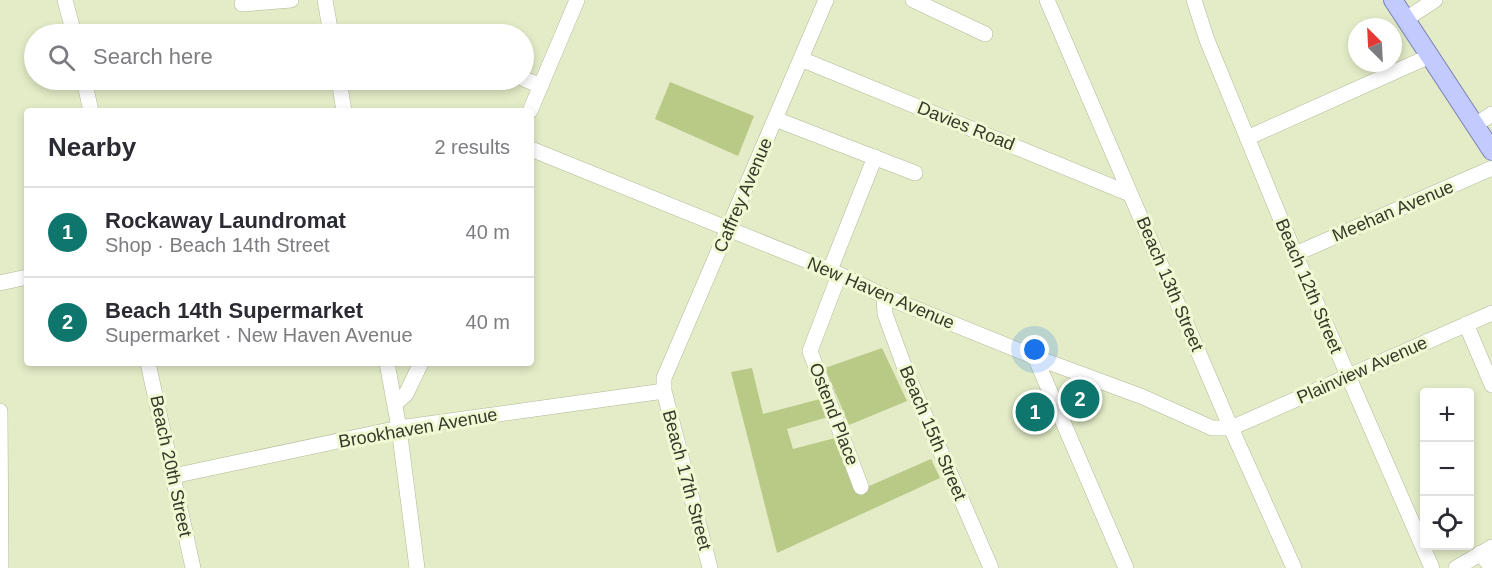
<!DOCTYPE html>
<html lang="en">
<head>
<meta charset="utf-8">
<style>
	body { margin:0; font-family:Arial,sans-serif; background:#f2f2f3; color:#2b2b33 }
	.controls { position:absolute; right:18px; bottom:18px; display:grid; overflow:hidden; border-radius:6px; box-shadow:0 3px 9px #0003 }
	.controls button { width:54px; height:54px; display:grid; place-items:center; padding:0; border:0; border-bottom:2px solid #e1e1e2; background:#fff; color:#2b2b33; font:30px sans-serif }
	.compass { position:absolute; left:1348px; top:18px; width:54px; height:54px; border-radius:50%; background:#fff; box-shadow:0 3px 9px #0003; rotate:336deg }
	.you { position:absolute; left:1035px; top:350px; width:21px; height:21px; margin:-15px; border:4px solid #fff; border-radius:50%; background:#1a73e8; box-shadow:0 0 0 9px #1a73e833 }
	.badge { display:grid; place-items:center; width:39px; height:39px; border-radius:50%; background:#0f766e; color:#fff; font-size:20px; font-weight:700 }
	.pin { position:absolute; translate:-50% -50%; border:3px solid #fff; box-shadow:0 2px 6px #0006 }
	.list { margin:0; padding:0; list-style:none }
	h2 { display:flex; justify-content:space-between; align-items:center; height:78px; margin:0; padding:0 24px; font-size:26px }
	h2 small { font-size:20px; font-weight:400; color:#7c7c81 }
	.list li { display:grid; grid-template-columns:39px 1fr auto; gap:18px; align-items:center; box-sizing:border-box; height:90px; padding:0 24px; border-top:2px solid #e1e1e2 }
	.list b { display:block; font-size:22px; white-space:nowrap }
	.list p { margin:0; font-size:20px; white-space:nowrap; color:#7c7c81 }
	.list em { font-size:20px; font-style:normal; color:#7c7c81 }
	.icon { flex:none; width:33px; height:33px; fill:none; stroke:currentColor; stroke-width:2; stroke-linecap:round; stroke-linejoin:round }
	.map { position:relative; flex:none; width:1492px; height:568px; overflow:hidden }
	.search { position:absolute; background:#fff; box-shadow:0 3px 9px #0003; left:24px; top:24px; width:510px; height:66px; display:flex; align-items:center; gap:15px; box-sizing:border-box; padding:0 21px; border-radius:33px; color:#7c7c81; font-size:22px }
	.panel { position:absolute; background:#fff; box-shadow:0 3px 9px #0003; left:24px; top:108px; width:510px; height:258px; border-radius:6px }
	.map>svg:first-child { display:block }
	.green { fill:#b9c986 }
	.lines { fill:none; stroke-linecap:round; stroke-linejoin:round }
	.minor-casing { stroke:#b1b996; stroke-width:16 }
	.major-casing { stroke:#7782b4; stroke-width:20 }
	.minor { stroke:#fff; stroke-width:15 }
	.major { stroke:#c3cbfe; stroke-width:18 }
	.labels { text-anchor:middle; stroke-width:6; stroke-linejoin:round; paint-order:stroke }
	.street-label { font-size:18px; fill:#35392a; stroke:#f0f9d4 }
</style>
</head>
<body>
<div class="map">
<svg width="1492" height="568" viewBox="0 0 1492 568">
	<rect width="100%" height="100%" fill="#e3ecc7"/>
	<!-- green -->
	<path class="green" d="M670 82 754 116 738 156 655 119Z
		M882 348 907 401 849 425 825 368Z
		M752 368 763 414 820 399 828 417 787 429 793 449 839 437 860 490 931 459 940 478 777 553 731 372Z"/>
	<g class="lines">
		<!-- minor casing -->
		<g class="minor-casing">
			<path id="minor" d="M65 0 74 34
				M325 0 331 34
				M913 0 985 34
				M1047 0 1231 428 1294 568
				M1194 0 1207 40 1295 254 1432 568
				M242 4 291 0
				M1406 19 1435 0
				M801 59 1130 194
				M524 79 541 86
				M84 80 91 111
				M339 80 344 111
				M530 111 577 0
				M775 119 915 173
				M1475 125 1492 114
				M1247 138 1430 56
				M531 149 830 270 884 296 1035 357 1143 397 1212 428H1231L1492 313
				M1295 254 1492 168
				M830 270 875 157
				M839 275 810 351 861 487
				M0 283 27 277
				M884 296 885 314 907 374 991 568
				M1466 324 1492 385
				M1035 357 1126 568
				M148 363 193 568
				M387 363 399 428 417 568
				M395 404 406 394 421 363
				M0 411 1 568
				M173 476 399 428 664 391
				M1480 553 1492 568
				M710 568 664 391V378L826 0
				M1456 568 1492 547"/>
		</g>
		<!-- major casing -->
		<g class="major-casing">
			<path id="major" d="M1393 0 1492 151"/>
		</g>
		<!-- minor -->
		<use href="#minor" class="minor"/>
		<!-- major -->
		<use href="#major" class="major"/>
	</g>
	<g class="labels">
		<!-- street labels -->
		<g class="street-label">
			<text transform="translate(966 126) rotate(22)" y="6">Davies Road</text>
			<text transform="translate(743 195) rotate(-67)" y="6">Caffrey Avenue</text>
			<text transform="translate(1393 211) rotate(-23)" y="6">Meehan Avenue</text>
			<text transform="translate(1170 284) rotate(67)" y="6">Beach 13th Street</text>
			<text transform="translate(1309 286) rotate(67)" y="6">Beach 12th Street</text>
			<text transform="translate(881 293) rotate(23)" y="6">New Haven Avenue</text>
			<text transform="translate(1362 370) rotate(-24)" y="6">Plainview Avenue</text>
			<text transform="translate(834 414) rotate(69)" y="6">Ostend Place</text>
			<text transform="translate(418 428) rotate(-10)" y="6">Brookhaven Avenue</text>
			<text transform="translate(933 433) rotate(67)" y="6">Beach 15th Street</text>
			<text transform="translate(171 466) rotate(78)" y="6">Beach 20th Street</text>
			<text transform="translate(687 480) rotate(75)" y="6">Beach 17th Street</text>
		</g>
	</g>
</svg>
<div class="controls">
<button>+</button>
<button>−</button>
<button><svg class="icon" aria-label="locate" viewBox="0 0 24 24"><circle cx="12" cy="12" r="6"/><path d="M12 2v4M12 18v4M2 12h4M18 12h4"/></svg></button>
</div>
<svg class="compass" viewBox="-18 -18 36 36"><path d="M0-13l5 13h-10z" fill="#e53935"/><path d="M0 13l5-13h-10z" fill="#7c7c81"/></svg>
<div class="you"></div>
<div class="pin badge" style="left:1035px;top:412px">1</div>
<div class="pin badge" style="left:1080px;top:399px">2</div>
<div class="search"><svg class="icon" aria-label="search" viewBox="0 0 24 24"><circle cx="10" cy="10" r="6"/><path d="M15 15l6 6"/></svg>Search here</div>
<section class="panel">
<h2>Nearby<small>2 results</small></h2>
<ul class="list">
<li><span class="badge">1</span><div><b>Rockaway Laundromat</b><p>Shop · Beach 14th Street</p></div><em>40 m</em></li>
<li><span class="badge">2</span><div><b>Beach 14th Supermarket</b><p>Supermarket · New Haven Avenue</p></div><em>40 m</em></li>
</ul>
</section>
</div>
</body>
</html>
